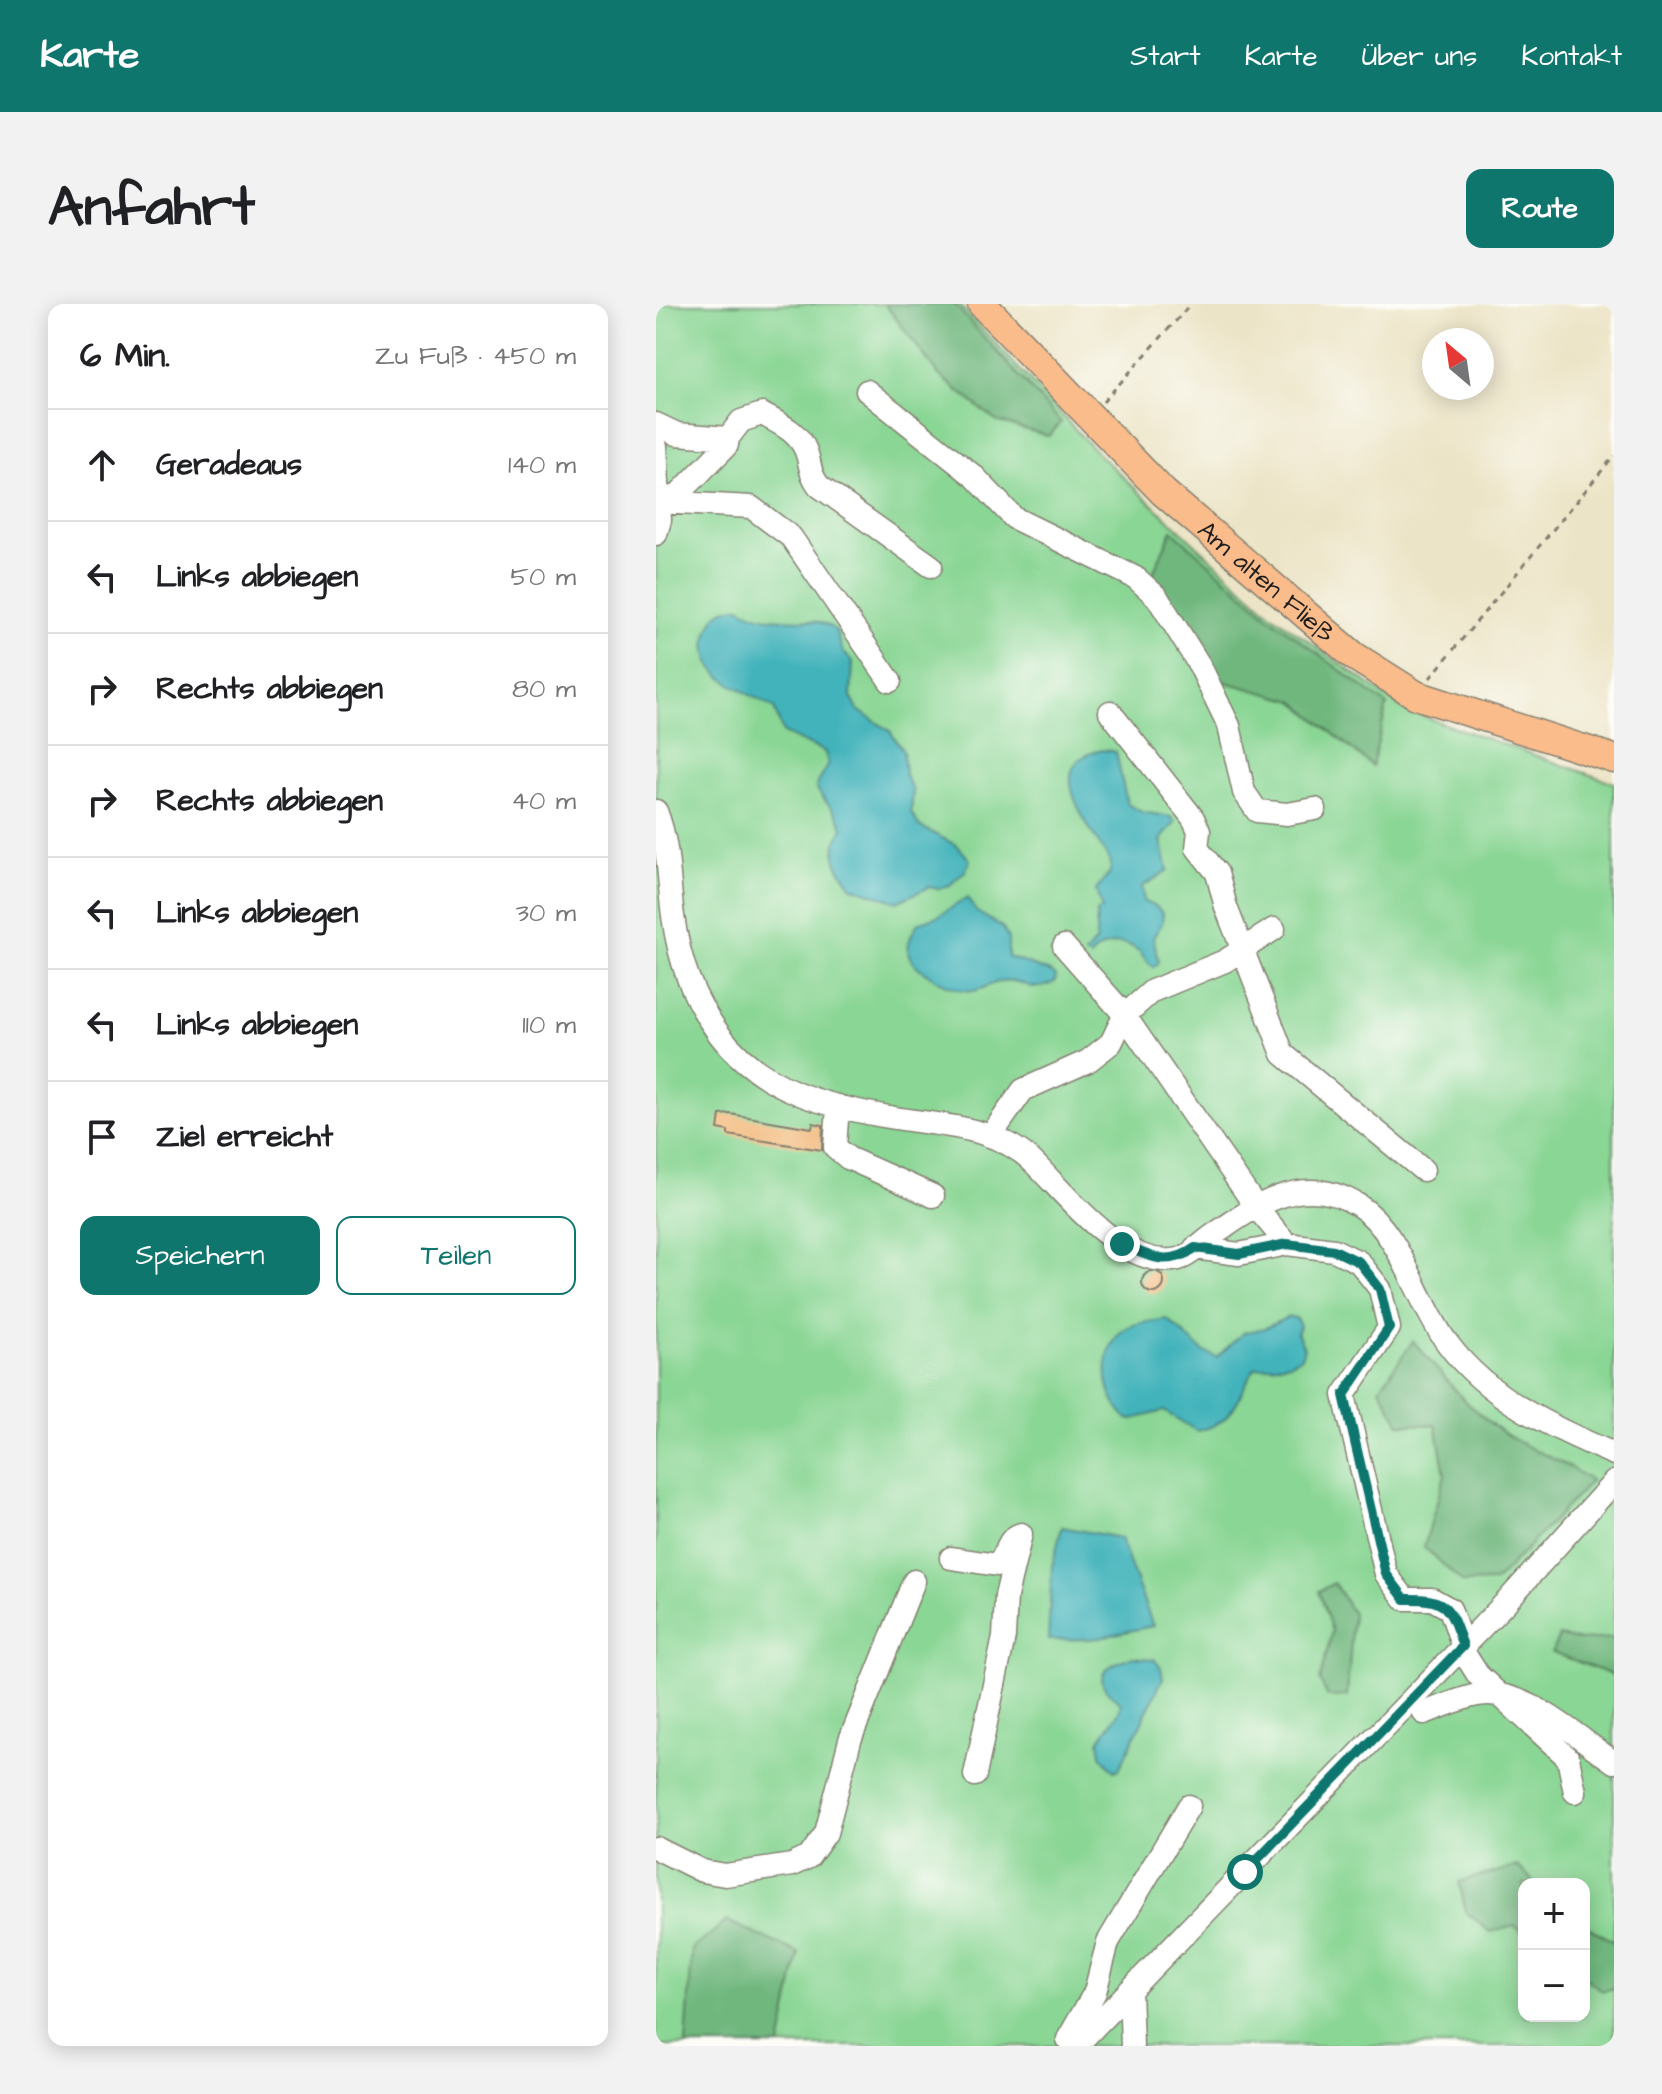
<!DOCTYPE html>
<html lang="de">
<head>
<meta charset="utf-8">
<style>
	body { margin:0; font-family:"Architects Daughter",sans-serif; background:#f2f2f2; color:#202124 }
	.controls { position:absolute; right:24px; bottom:24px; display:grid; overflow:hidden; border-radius:16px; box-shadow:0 4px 20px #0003 }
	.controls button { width:72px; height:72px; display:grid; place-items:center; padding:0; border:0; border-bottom:2px solid #e0e0e0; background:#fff; color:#202124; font:40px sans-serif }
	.compass { position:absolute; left:766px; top:24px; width:72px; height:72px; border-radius:50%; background:#fff; box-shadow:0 4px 20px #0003; rotate:331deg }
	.stop { position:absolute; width:24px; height:24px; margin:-18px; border:6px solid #0f766e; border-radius:50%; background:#fff }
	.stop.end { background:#0f766e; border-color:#fff; box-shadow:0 2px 8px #0008 }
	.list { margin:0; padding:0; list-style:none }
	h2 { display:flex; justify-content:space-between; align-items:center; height:104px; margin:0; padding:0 32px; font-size:34px }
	h2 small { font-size:26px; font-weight:400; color:#757577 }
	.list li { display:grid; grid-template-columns:52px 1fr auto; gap:24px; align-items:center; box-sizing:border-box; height:112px; padding:0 32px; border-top:2px solid #e0e0e0 }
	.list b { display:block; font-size:30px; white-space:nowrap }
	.list em { font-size:26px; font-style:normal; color:#757577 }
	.actions { display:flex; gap:16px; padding:24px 32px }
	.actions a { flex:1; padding:18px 0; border:2px solid #0f766e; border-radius:16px; text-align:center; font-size:28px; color:#0f766e }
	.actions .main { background:#0f766e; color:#fff }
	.icon { flex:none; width:44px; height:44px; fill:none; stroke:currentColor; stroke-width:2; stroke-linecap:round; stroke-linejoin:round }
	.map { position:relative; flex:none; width:958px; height:1742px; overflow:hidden; border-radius:16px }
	header { display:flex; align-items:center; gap:48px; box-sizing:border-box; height:112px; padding:0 40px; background:#0f766e; color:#fff }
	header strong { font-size:38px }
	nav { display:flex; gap:44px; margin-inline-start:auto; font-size:28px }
	.intro { display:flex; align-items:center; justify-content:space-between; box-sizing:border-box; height:192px; padding:0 48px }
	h1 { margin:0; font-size:56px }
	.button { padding:20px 36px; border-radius:16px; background:#0f766e; color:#fff; font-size:28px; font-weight:700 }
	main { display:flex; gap:48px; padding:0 48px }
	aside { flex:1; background:#fff; border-radius:16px; box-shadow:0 4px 20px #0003 }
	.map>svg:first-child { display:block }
	.green { fill:#8ad694; stroke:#537958; stroke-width:2; fill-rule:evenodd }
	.forest { fill:#6fb77e; stroke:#466a4d; stroke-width:2 }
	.water { fill:#43b3bb; stroke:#30686c; stroke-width:2 }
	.building { fill:#f2b575 }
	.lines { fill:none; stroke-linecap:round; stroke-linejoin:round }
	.minor-casing { stroke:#848071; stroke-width:25 }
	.major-casing { stroke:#848071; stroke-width:31 }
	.path { stroke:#848071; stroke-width:3; stroke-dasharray:6 6; stroke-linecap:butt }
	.minor { stroke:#fff; stroke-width:22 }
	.major { stroke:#fabc8b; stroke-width:28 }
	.route { stroke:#0f766e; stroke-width:10 }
	.labels { text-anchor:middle; stroke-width:6; stroke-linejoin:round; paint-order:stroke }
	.street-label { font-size:26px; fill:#1c1c1c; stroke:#fdfcf7 }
</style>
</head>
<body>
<header>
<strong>Karte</strong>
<nav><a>Start</a><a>Karte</a><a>Über uns</a><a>Kontakt</a></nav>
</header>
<div class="intro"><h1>Anfahrt</h1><a class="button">Route</a></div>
<main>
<aside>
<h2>6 Min.<small>Zu Fuß · 450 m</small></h2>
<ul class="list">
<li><svg class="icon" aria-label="ahead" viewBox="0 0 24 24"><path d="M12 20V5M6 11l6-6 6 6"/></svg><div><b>Geradeaus</b></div><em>140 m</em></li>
<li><svg class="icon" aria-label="left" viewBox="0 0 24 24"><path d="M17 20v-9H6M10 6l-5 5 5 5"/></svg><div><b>Links abbiegen</b></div><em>50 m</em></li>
<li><svg class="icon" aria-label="right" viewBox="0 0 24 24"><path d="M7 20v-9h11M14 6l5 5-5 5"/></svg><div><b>Rechts abbiegen</b></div><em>80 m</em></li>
<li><svg class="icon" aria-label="right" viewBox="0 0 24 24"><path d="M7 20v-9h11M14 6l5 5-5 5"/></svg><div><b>Rechts abbiegen</b></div><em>40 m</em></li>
<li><svg class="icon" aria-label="left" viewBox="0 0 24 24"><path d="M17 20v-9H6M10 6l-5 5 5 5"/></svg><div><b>Links abbiegen</b></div><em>30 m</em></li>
<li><svg class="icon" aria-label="left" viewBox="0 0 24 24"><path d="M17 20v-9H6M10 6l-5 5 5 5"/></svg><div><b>Links abbiegen</b></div><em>110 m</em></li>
<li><svg class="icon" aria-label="arrive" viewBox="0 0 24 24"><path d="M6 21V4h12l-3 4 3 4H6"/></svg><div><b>Ziel erreicht</b></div></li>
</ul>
<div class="actions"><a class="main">Speichern</a><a>Teilen</a></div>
</aside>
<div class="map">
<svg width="958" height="1742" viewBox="0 0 958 1742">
	<rect width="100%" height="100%" fill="#fdfcf7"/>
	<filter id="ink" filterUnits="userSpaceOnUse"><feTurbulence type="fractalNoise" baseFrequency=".0125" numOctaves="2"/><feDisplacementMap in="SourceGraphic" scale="16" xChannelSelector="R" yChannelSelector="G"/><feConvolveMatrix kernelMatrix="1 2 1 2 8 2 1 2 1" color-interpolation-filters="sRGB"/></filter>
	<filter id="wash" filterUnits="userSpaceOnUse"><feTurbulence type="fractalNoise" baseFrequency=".006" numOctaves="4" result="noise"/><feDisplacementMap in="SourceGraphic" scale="32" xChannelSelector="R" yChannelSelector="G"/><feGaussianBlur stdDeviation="1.8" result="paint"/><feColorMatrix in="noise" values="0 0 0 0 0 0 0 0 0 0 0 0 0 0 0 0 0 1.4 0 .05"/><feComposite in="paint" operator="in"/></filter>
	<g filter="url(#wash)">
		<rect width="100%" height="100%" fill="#ece4c6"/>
		<!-- green -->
		<path class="green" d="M0 0H303L441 149 615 310 749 406 958 479V1742H0ZM868 1580H928V1712H868Z"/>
		<!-- forest -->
		<path class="forest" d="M229 0H298L405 118 393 132 340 117 283 71Z
			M516 226 613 313 731 401 716 462 638 397 562 376 494 276Z
			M757 1037C786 1070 811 1105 848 1129 876 1148 908 1156 935 1177L839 1278 807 1279 768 1243 789 1170 780 1121 744 1120 724 1084Z
			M678 1279 697 1310 691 1392 672 1393 664 1376 676 1327 663 1287Z
			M903 1332 922 1336 958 1334V1372L896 1348Z
			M861 1562 881 1580H868V1629L859 1622 834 1628 810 1608 803 1578Z
			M71 1617 143 1649 124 1742H30L36 1645Z
			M928 1621 958 1637V1684L947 1687 928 1673Z"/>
		<!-- water -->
		<path class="water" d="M84 303C115 325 157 306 180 327L187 348 197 358 195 393 202 406 234 427 247 447 249 471 257 487 255 508 263 522 302 542 314 556 309 567 294 581 282 585 273 583 241 598 196 583C180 561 171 549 187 524 183 508 167 498 160 483L172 460 169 448 127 429 118 404C87 384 36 373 54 323 60 307 69 304 84 303Z
			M447 446 460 448 471 500 486 508 515 513 519 518 505 536 512 566 486 583 488 598 501 603 507 610 506 620 497 633 503 658 498 663C490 659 488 650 480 645 465 634 444 640 434 653L429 650 440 637 441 607 446 606 440 586 454 569 455 559C439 529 378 458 447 446Z
			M311 594 321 608 346 623 352 634V653L394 668 400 672 399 678C374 692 366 673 346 677 335 679 327 686 316 687 303 687 293 683 281 676 254 659 242 651 262 619L282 612Z
			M632 1013 640 1014 644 1022 641 1029 648 1044 645 1053 634 1059 599 1064C579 1094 582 1118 541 1127L508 1107 474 1116C449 1100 442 1054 463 1030 473 1018 496 1018 511 1015L548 1048 561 1053 587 1029 609 1024Z
			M406 1223 464 1234 497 1322 435 1335 392 1336 396 1262Z
			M476 1353 498 1355 505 1364 507 1374 463 1465 458 1467 445 1451 443 1437 463 1408 465 1399C460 1393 453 1391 449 1384 438 1366 462 1357 476 1353Z"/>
		<g id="blocks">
			<!-- building -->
			<path class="building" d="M74 810 156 824 157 819 167 821 166 846 72 831V827L62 825 64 811Z
				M486 978a11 11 0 1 1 22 0a11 11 0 1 1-22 0Z"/>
		</g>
	</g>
	<g filter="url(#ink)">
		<use href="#blocks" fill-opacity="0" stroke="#848071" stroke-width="2"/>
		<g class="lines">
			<!-- minor casing -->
			<g class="minor-casing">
				<path id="minor" d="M211 87 319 173 358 214 480 274 501 293 544 362 573 422 588 488 601 507 631 510 659 505
					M0 120 21 130 72 134 71 141 15 198
					M72 134 85 117 106 110C124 120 142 127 150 147 155 161 153 169 163 182L275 262
					M0 142 4 216 0 230
					M3 198 95 203 135 233 234 377
					M454 408 537 514 543 527 541 544 561 569 570 603 627 750 767 866
					M0 507C14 543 12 576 17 612 23 656 36 694 63 730 106 787 172 803 239 814 287 822 340 822 377 858 411 891 468 967 523 955 534 952 546 939 556 932 600 901 647 867 702 901 745 928 761 999 792 1040 833 1095 897 1124 958 1150
					M408 642 467 709 600 903 631 940
					M182 802 179 843 192 854 277 892
					M336 830 367 786 432 757 455 739 468 712 496 687 569 657 618 625
					M539 944 583 950 631 940 678 946 703 958 724 985 733 1024 688 1091 730 1270 749 1295H776L794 1305 810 1352 822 1371 912 1454 919 1488
					M295 1254 341 1261C352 1251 349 1235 365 1230L350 1292 348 1333 319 1471
					M768 1409C786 1403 804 1394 822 1391 867 1382 922 1434 958 1458
					M0 1544 46 1567 69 1571 136 1561 153 1553 170 1529 194 1436 258 1277
					M474 1686 476 1742
					M412 1735 439 1688 452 1638 533 1502
					M420 1742 851 1297 958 1178"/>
			</g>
			<!-- major casing -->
			<g class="major-casing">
				<g id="major">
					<path id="s1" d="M326 0 507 188 698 352 760 391 958 455"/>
				</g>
			</g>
			<!-- path -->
			<path class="path" d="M447 98 535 0
				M774 374 958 152"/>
			<!-- minor -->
			<use href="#minor" class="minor"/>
			<!-- major -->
			<use href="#major" class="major"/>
		</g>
	</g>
	<g class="lines" filter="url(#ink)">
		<!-- route -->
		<path class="route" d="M466 940C492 953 513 963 539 944L583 950 631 940 678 946 703 958 724 985 733 1024 688 1091 730 1270 749 1295C792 1294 793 1303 807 1342L589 1568"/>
	</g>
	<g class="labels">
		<!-- street labels -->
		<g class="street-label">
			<text dy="9" stroke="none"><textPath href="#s1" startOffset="398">Am alten Fließ</textPath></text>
		</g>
	</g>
</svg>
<div class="controls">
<button>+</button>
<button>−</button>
</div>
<svg class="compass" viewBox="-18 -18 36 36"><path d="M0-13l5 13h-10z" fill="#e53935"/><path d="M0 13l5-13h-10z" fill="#757577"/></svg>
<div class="stop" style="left:589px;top:1568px"></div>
<div class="stop end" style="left:466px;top:940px"></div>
</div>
</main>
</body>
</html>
